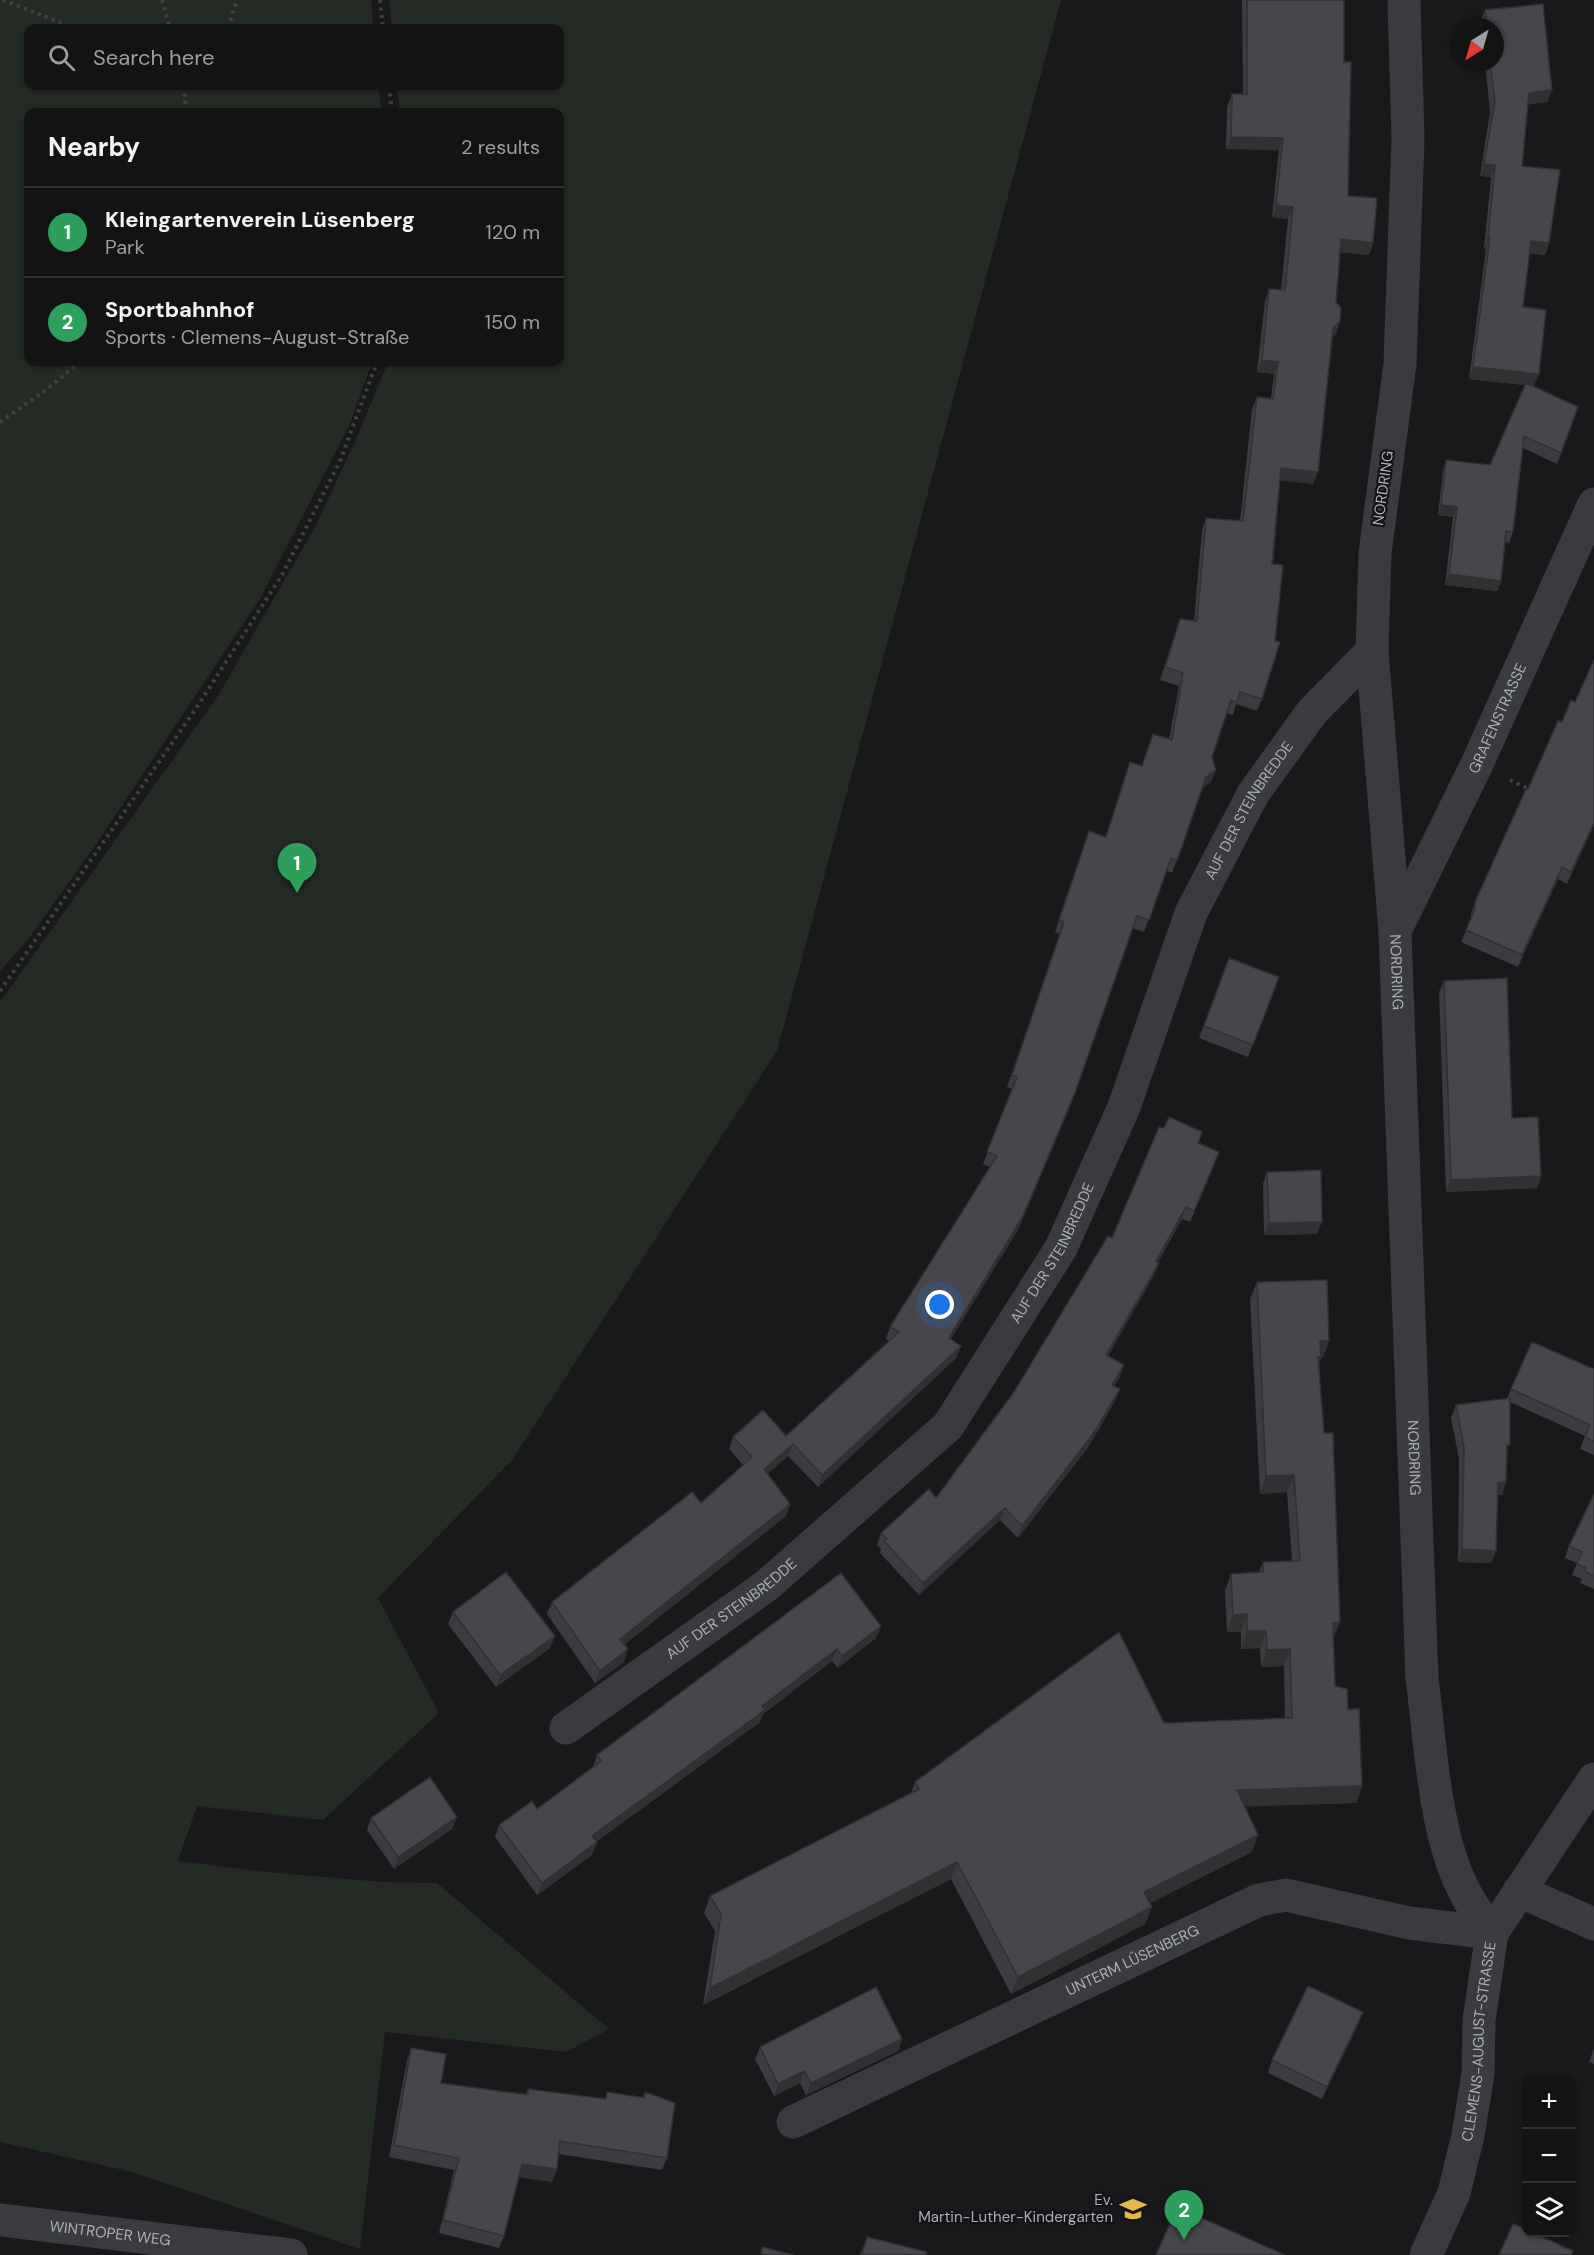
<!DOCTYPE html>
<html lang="en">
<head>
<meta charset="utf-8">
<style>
	body { margin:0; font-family:"DM Sans",sans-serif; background:#1c1c1d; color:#f1f3f6 }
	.controls { position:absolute; right:18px; bottom:18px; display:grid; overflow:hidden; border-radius:12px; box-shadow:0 2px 4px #0004 }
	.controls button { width:54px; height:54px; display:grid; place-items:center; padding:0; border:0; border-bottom:2px solid #323234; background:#131314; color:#f1f3f6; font:30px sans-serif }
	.compass { position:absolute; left:1450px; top:18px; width:54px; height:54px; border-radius:50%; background:#131314; box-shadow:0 2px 4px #0004; rotate:217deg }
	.you { position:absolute; left:940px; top:1305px; width:21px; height:21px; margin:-15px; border:4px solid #fff; border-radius:50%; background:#1a73e8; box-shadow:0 0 0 9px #1a73e833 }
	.badge { display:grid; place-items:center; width:39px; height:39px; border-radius:50%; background:#db2777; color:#fff; font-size:20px; font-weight:700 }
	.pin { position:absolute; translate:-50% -50px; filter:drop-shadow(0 2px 3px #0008) }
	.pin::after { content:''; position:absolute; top:32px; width:21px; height:18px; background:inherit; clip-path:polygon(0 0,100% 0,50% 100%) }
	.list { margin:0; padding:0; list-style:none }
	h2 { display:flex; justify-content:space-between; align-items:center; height:78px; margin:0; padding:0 24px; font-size:26px }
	h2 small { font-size:20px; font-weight:400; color:#9d9ea0 }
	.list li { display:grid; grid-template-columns:39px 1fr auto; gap:18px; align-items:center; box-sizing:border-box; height:90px; padding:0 24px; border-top:2px solid #323234 }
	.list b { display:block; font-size:22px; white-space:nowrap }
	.list p { margin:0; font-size:20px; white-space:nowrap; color:#9d9ea0 }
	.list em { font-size:20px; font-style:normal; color:#9d9ea0 }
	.icon { flex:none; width:33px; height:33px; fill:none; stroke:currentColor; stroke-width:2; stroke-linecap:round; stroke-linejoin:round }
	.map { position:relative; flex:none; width:1594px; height:2255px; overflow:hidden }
	.search { position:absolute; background:#131314; box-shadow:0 2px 4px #0004; left:24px; top:24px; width:540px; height:66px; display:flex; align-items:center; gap:15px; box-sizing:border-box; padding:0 21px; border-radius:12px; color:#9d9ea0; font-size:22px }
	.panel { position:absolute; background:#131314; box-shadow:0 2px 4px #0004; left:24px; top:108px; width:540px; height:258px; border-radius:12px }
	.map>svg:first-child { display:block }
	.green { fill:#232b24 }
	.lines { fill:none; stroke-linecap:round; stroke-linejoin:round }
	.path { stroke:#404246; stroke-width:4; stroke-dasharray:3 4.5; stroke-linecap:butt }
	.minor { stroke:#3a3b3f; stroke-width:33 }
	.wall { fill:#3c3c40 }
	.shaded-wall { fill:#313134 }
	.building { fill:#46464b; stroke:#313134; stroke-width:1.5 }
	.labels { text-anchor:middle; stroke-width:4.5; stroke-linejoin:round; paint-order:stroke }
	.street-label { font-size:15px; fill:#acafb9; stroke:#141416 }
	.poi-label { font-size:15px; fill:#acafb9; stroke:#141416; text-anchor:end }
</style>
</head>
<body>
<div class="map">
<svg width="1594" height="2255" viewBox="0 0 1594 2255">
	<rect width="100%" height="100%" fill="#19191b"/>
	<!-- green -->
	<path class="green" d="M0 0H371L373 28H28V86H378L382 112H28V362H372L350 424 260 599 97 843 27 941 0 971Z
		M389 0H1061L777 1051 512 1460 378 1598 439 1713 323 1820 197 1806 178 1861 266 1872 383 1882 437 1883 609 2029 566 2052 385 2032 360 2249 132 2172 0 2142V1002L218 696 315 527 358 435 388 362H560V112H400L397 86H560V28H392Z"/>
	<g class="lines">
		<!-- path -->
		<path class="path" d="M3 0 74 28
			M162 0 170 28
			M380 0 383 28
			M228 28 237 0
			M184 86 186 112
			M389 86 392 112
			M0 422 46 390 80 362
			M1510 780 1531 790
			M0 991 195 710 282 575 340 461 377 362"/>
		<!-- minor -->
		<g class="minor">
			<path id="s1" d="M1404 0 1408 139 1400 364 1375 553 1372 651 1395 931 1422 1678C1430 1741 1434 1825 1460 1882 1468 1901 1480 1917 1492 1933"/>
			<path id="s2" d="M1395 931 1477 764 1594 504"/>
			<path id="s3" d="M566 1728 766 1586 948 1426 1061 1248 1124 1107 1191 913 1253 794 1312 712 1372 651"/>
			<path d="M1519 1891 1594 1924"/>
			<path id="s4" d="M793 2122 1259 1900 1286 1895 1409 1923 1492 1933"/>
			<path id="s5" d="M0 2220 291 2255"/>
			<path id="s6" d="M1426 2255 1454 2193 1468 2135 1478 2074 1479 2020 1492 1933 1594 1779"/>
		</g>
	</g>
	<!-- wall -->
	<path class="wall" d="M1242 0H1344V62L1348 196 1373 243 1369 255 1340 252 1336 302V334L1332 337 1313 484 1280 480 1262 699 1257 711 1236 704 1233 715 1227 713 1212 757 1211 782 1201 789 1172 873 1166 870 1144 932 1132 928 1072 1102 1019 1228 951 1339 961 1346 956 1358 818 1487 788 1456 767 1474 790 1504 786 1516 625 1644 624 1662 595 1683 547 1614 552 1602 701 1503 743 1465 729 1449 733 1437 786 1436 889 1341 886 1339 890 1327 990 1167 983 1164 1012 1089 1007 1087 1060 934 1055 932 1089 831 1105 837 1142 766 1169 739 1179 686 1160 680 1180 619 1194 621 1202 530 1206 518 1240 521 1252 409 1257 397 1271 398 1274 374 1257 372 1265 301 1269 289 1281 290 1288 219 1272 217 1279 150 1226 149 1227 107 1232 94H1243Z
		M1485 10 1552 90 1547 102 1528 104 1522 166 1549 243 1545 255 1529 253 1523 307 1534 386H1532L1578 407 1557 464 1523 448 1513 532 1509 543 1505 542 1498 591 1445 585 1453 517 1438 515 1443 471 1446 460 1490 465 1526 385 1469 379 1486 249H1484L1491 177 1480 176 1490 112 1485 63H1495V27H1481L1480 22Z
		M1594 660V825L1567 884 1558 879 1518 967 1461 942 1471 919V914L1475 902 1528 789 1562 722 1575 702Z
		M1229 958 1279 977 1248 1057 1199 1038Z
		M1444 981 1541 1176 1537 1188 1446 1192 1439 992Z
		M1198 1143 1215 1164 1190 1222 1182 1219 1158 1262 1159 1263 1154 1275 1108 1356 1120 1377 1114 1386 1120 1389 1115 1401 1089 1446 1018 1538 1000 1520 919 1595 880 1553 881 1549 877 1545 881 1533 936 1498 1014 1392 1112 1238Z
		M1267 1172 1317 1234 1264 1235 1263 1184Z
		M1257 1282 1323 1358H1321L1319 1363 1335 1686 1362 1786 1356 1803 1245 1806 1252 1852 1150 1903 1152 1907 1145 1924 1011 1994 951 1879 703 2005 715 1931 704 1913 710 1896 911 1793 915 1782 1164 1723 1285 1719 1284 1666 1261 1667 1260 1648 1241 1649V1632H1227L1225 1591 1231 1574 1259 1572 1263 1562 1292 1561 1287 1492 1260 1494 1250 1299Z
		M1594 1369V1455L1580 1449 1585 1436 1510 1402 1507 1454 1506 1482 1502 1495H1498L1496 1551 1491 1563 1458 1562 1459 1459 1451 1418 1456 1405 1507 1399 1511 1389Z
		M1594 1494V1589L1580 1583 1582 1579 1572 1575 1577 1563 1565 1558 1569 1546Z
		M841 1573 876 1638 838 1668 832 1661 763 1714 760 1722 596 1842H597L592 1855 537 1895 495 1837 499 1825 537 1809 593 1767 597 1755Z
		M453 1612 550 1648 496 1687 448 1624Z
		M371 1818 452 1829 394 1869 367 1830Z
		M1358 2025 1322 2099 1268 2073 1272 2060Z
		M902 2039 898 2051 806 2095 800 2083 774 2096 755 2059 760 2047Z
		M411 2048 441 2083 526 2094 528 2089 605 2099 607 2092 643 2097 645 2092 667 2158 662 2170 559 2154 552 2182 518 2177 504 2236 499 2248 439 2233 454 2170 389 2157 407 2060Z
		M1594 2048V2064L1589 2062Z
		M867 2237 926 2255H860Z"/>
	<!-- shaded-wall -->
	<path class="shaded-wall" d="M1552 90 1547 102 1525 105 1529 93Z
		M1231 137 1283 138 1279 150 1226 149Z
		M1484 164 1495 165 1491 177 1480 176Z
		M1276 205 1293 207 1288 219 1272 217Z
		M1488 237H1490L1486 249H1484Z
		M1341 239 1373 243 1369 255 1337 252Z
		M1531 241 1549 243 1545 255 1526 253Z
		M1340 321 1336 334 1329 341 1333 328Z
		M1262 360 1278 362 1274 374 1257 372Z
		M1473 367 1539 374 1534 386 1469 379Z
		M1281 468 1318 472 1313 484 1276 480Z
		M1441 505 1457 507 1453 517 1438 515Z
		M1449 574 1501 581 1498 591 1445 585Z
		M1216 770 1211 782 1201 789 1206 777Z
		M1594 823V825L1567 884 1571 872Z
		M1562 867 1558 879 1518 967 1522 955Z
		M1076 1090 1019 1228 944 1350 949 1338Z
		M1541 1176 1537 1188 1446 1192 1451 1180Z
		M1186 1207 1182 1219 1152 1273 1156 1261Z
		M1322 1222 1317 1234 1264 1235 1269 1223Z
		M1159 1263 1154 1275 1102 1367 1106 1355Z
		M1320 1341H1329L1323 1358H1321L1315 1374Z
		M961 1346 956 1358 818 1487 822 1475Z
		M1124 1365 1120 1377 1107 1397 1112 1385Z
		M1120 1389 1115 1401 1089 1446 1018 1538 1022 1526Z
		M793 1444 788 1456 759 1481 764 1469Z
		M1294 1475 1287 1492 1260 1494 1266 1476Z
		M1506 1482 1502 1495H1494L1498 1483Z
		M790 1504 786 1516 616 1651 620 1639Z
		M1005 1508 1000 1520 919 1595 923 1583Z
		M1462 1549 1496 1551 1491 1563 1458 1562Z
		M1247 1614 1241 1632H1227L1233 1615Z
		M1340 1622 1333 1640V1623Z
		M881 1626 876 1638 838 1668 842 1656Z
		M1247 1631H1266L1260 1648 1241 1649Z
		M555 1636 550 1648 496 1687 500 1675Z
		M628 1649 624 1662 595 1683 600 1671Z
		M837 1649 832 1661 763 1714 760 1722 588 1848 592 1836Z
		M1290 1649 1284 1666 1261 1667 1267 1650Z
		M1362 1786 1356 1803 1231 1807 1237 1790Z
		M457 1817 452 1829 394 1869 398 1857Z
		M1258 1835 1252 1852 1137 1910 1144 1892Z
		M597 1842 592 1855 537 1895 542 1883Z
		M957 1862 951 1879 703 2005 710 1988Z
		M1152 1907 1145 1924 1011 1994 1018 1977Z
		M1363 2012 1358 2025 1322 2099 1327 2087Z
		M902 2039 898 2051 806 2095 811 2083Z
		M804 2071 800 2083 774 2096 778 2084Z
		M522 2164 557 2169 552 2182 517 2176Z"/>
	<!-- building -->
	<path class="building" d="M1247 0H1344V62H1351L1348 196 1377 198 1373 243 1341 239 1336 302 1341 308 1340 321 1333 328 1318 472 1281 468 1272 564 1283 565 1275 641 1280 642 1262 699 1240 692 1237 703 1231 700 1212 757 1216 770 1206 777 1177 861 1171 858 1149 920 1137 916 1076 1090 1023 1216 949 1338 961 1346 822 1475 793 1444 764 1469 790 1504 620 1639 628 1649 600 1671 552 1602 692 1492 701 1503 752 1457 733 1437 763 1410 786 1436 899 1332 890 1327 997 1156 987 1152 1017 1077 1012 1075 1064 922 1059 920 1089 831 1106 837 1130 762 1142 766 1153 734 1172 740 1183 673 1165 667 1180 619 1197 621 1206 518 1243 521 1257 397 1273 399 1278 362 1262 360 1269 289 1285 290 1293 207 1276 205 1283 138 1231 137 1232 94H1247Z
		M1543 4 1552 90 1529 93 1522 166 1560 170 1549 243 1531 241 1523 307 1546 310 1539 374 1473 367 1490 237H1488L1495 165 1484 164 1495 101 1490 63H1495V27H1487L1485 10Z
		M1526 383 1578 407 1561 453 1524 436 1513 532 1506 531 1501 581 1449 574 1457 507 1441 505 1446 460 1490 465Z
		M1594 660V823L1571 872 1562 867 1522 955 1466 930 1475 909V902L1526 789H1528L1558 721 1562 722 1571 700 1575 702Z
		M1229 958 1279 977 1253 1045 1204 1026Z
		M1507 978 1512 1118 1538 1117 1541 1176 1451 1180 1444 981Z
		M1169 1117 1202 1132 1198 1143 1219 1152 1194 1211 1186 1207 1156 1261 1159 1263 1106 1355 1124 1365 1112 1385 1120 1389 1093 1434 1022 1526 1005 1508 923 1583 884 1541 887 1539 881 1533 929 1489 936 1498 1014 1392 1108 1236 1112 1238 1159 1127 1164 1128Z
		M1321 1170 1322 1222 1269 1223 1267 1172Z
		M1327 1280 1329 1341H1320L1321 1357H1318L1324 1433H1333L1340 1622 1333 1623 1335 1686 1347 1689 1348 1709H1359L1362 1786 1237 1790 1258 1835 1144 1892 1152 1907 1018 1977 957 1862 710 1988 721 1914 710 1896 919 1789 915 1782 1119 1632 1164 1723 1292 1718 1290 1649 1267 1650 1266 1631H1247V1614L1233 1615 1231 1574 1263 1572V1562L1300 1561 1294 1475 1266 1476 1257 1282Z
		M1532 1342 1594 1369V1442L1585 1437 1590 1425 1511 1389Z
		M1510 1398V1445H1507L1506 1482 1498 1483 1496 1551 1462 1549 1464 1447 1456 1405Z
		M1594 1494V1576L1585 1571 1586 1568 1577 1564 1582 1552 1569 1546Z
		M506 1572 555 1636 500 1675 453 1612Z
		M841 1573 881 1626 842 1656 837 1649 762 1706 765 1710 592 1836 597 1842 542 1883 499 1825 532 1801 537 1809 601 1761 597 1755Z
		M430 1777 457 1817 398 1857 371 1818Z
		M1308 1986 1363 2012 1327 2087 1272 2060Z
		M876 1987 902 2039 811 2083 804 2071 778 2084 760 2047Z
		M411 2048 446 2054 441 2083 528 2095V2089L606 2099 607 2092 644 2098 645 2092 675 2103 667 2158 560 2141 557 2169 522 2164 504 2236 443 2220 459 2158 394 2145Z
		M1177 2207 1285 2255H1156Z
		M1513 2224 1527 2230V2232H1532L1573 2251 1571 2255H1499Z
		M867 2237 927 2252 926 2255H862Z
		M762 2247 793 2255H761Z"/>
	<!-- icons -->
	<defs>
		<g id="school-bare" transform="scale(2.07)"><path d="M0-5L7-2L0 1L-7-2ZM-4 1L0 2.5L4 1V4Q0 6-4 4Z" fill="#e5b947" stroke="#141416" stroke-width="2.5" paint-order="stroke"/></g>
	</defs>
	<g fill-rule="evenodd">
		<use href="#school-bare" x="1133" y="2209"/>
	</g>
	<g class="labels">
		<!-- street labels -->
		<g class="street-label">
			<text transform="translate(1383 488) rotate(-82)" y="5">NORDRING</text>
			<text dy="5" stroke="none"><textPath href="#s2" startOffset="236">GRAFENSTRASSE</textPath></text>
			<text dy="5" stroke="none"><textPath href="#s3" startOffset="1176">AUF DER STEINBREDDE</textPath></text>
			<text dy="5" stroke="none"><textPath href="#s1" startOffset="975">NORDRING</textPath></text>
			<text dy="5" stroke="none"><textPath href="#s3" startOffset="690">AUF DER STEINBREDDE</textPath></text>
			<text dy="5" stroke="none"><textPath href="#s1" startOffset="1461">NORDRING</textPath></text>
			<text dy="5" stroke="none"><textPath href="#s3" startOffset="204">AUF DER STEINBREDDE</textPath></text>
			<text dy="5" stroke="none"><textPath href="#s4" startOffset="376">UNTERM LÜSENBERG</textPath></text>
			<text dy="5" stroke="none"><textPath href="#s6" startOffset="222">CLEMENS-AUGUST-STRASSE</textPath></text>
			<text dy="5" stroke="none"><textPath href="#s5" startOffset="111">WINTROPER WEG</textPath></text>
		</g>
		<!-- poi labels -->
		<g class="poi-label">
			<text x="1113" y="2205">Ev.<tspan x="1113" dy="17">Martin-Luther-Kindergarten</tspan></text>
		</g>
	</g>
</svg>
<div class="controls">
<button>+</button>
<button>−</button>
<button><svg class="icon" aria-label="layers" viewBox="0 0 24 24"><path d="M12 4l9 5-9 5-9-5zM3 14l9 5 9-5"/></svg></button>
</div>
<svg class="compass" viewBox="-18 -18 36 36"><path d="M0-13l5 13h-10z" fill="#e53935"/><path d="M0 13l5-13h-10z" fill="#9d9ea0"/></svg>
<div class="you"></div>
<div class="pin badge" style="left:297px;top:893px;background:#2e9e5b">1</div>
<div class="pin badge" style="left:1184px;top:2240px;background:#2e9e5b">2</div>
<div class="search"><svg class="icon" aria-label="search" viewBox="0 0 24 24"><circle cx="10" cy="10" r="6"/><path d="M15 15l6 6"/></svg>Search here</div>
<section class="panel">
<h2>Nearby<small>2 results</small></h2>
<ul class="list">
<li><span class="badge" style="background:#2e9e5b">1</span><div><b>Kleingartenverein Lüsenberg</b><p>Park</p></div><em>120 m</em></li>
<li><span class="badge" style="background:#2e9e5b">2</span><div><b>Sportbahnhof</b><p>Sports · Clemens-August-Straße</p></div><em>150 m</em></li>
</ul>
</section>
</div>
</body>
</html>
